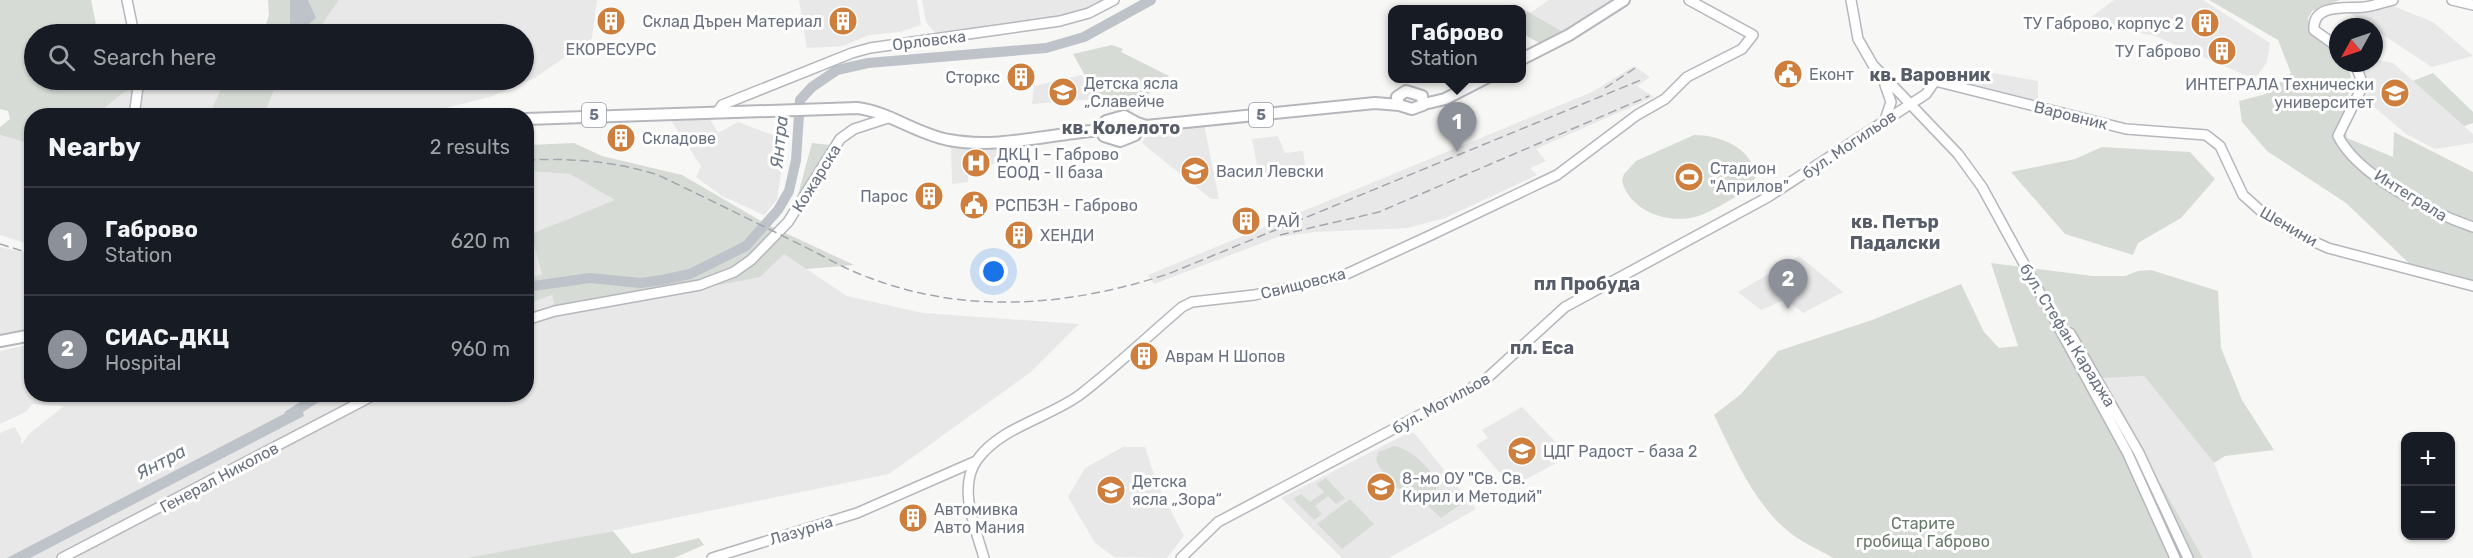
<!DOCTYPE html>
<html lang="en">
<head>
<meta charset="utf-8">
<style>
	body { margin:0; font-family:Rubik,sans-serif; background:#242831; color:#f1f3f6 }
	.controls { position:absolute; right:18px; bottom:18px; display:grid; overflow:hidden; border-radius:12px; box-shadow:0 2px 4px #0004 }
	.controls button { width:54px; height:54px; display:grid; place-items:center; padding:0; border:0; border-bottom:2px solid #363941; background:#171b24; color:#f1f3f6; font:30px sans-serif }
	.compass { position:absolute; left:2329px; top:18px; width:54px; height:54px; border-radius:50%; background:#171b24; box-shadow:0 2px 4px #0004; rotate:230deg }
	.you { position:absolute; left:994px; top:272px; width:21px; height:21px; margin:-15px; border:4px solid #fff; border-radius:50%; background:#1a73e8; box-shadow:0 0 0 9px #1a73e833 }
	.badge { display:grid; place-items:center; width:39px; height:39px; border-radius:50%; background:#8c9099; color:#fff; font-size:20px; font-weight:700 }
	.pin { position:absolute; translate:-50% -50px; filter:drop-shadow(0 2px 3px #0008) }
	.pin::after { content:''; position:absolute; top:32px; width:21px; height:18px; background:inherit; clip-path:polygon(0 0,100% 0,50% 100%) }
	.popup { position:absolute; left:1388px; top:5px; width:138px; height:78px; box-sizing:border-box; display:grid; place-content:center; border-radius:12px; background:#171b24; filter:drop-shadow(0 2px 4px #0005); font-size:20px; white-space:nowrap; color:#9ea1a6 }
	.popup b { font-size:22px; color:#f1f3f6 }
	.popup::after { content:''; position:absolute; left:50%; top:100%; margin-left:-12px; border:12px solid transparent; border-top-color:#171b24 }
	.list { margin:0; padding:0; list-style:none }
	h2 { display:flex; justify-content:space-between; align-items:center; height:78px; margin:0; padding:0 24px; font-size:26px }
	h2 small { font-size:20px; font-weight:400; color:#9ea1a6 }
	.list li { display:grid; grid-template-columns:39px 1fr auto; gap:18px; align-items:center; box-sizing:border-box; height:108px; padding:0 24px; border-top:2px solid #363941 }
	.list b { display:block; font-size:22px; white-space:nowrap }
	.list p { margin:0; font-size:20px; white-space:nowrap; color:#9ea1a6 }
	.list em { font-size:20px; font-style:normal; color:#9ea1a6 }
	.icon { flex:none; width:33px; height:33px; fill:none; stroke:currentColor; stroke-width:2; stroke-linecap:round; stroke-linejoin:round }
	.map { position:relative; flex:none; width:2473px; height:558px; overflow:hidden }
	.search { position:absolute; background:#171b24; box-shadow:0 2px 4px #0004; left:24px; top:24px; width:510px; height:66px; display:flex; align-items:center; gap:15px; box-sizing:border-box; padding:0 21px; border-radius:33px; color:#9ea1a6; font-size:22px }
	.panel { position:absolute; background:#171b24; box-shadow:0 2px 4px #0004; left:24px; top:108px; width:510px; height:294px; border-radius:24px }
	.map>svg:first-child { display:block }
	.built { fill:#e8e8e8 }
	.green { fill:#d6dcd5 }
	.water { fill:#bec3ca }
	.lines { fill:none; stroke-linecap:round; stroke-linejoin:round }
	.river { stroke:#bec3ca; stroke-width:10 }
	.secondary-casing { stroke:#b4b7bc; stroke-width:12 }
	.primary-casing { stroke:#b5b7bc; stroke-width:14 }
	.secondary { stroke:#fff; stroke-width:9 }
	.primary { stroke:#fff; stroke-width:10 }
	.rail { stroke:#a3a6ad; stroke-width:1.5; stroke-dasharray:9 4.5; stroke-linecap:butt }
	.labels { text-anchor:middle; stroke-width:6; stroke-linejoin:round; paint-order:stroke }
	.shield { fill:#fff; stroke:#979ca8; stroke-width:1.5 }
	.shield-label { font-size:15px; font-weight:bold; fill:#6a7282 }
	.poi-label { font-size:16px; fill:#6a7282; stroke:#fff; text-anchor:start }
	.street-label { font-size:16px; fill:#6a7282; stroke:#fff }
	.park-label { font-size:16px; fill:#687a68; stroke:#fff }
	.neighbourhood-label { font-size:18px; font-weight:bold; fill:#575d68; stroke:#fff }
	.water-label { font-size:18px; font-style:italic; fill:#6b7885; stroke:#fff }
</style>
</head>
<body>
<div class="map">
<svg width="2473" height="558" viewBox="0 0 2473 558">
	<rect width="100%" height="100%" fill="#f7f7f5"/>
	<!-- built -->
	<path class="built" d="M339 0H597L592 38 535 78 490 97 417 115 264 116 278 80H524V34H304L319 29Z
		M799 0H917L921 25 900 32 869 35 843 46 807 48Z
		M922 0H1108L1068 18 937 35 926 22Z
		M1549 0H1617L1567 33 1530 13Z
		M2114 0H2203L2270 43 2267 62 2257 76 2245 75 2155 36 2117 28 2091 17Z
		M2393 6 2433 22 2473 56 2432 67 2348 12Z
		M2374 59 2393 63 2473 134V143L2435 149 2406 134 2372 105 2354 81 2359 63H2374Z
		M1634 66 1650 77 1637 86 1654 97 1536 149 1546 161 1530 168 1537 175 1445 218 1408 228 1315 232 1278 237 1154 284 1148 275 1592 92Z
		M1970 69 2038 81V104L1971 88Z
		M1082 75 1095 99 1032 104 1034 86Z
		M194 80H225L209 115 96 116 126 91 192 83Z
		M707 114 718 133 738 122 773 135 787 133 777 200 764 215 722 196 696 177 701 166 668 116Z
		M1204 124 1219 199H1211L1142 143 1151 128Z
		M0 135 31 144V245L0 235Z
		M1278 136 1285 153 1303 151 1305 165 1260 181 1252 139Z
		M991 142 1000 147 1001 163 968 167V182L952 184 951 146Z
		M526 171 570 174 616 200 531 234 542 274 527 279Z
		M0 247 32 254 31 328 0 334Z
		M784 254 847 296 923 313 1079 324 1031 372 889 474 567 540 466 558H0V433L15 427 21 438V445L29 434 64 406 32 404 26 412 0 424V351L31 344 32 394H526L527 304 552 295 554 303 545 315Z
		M1799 256 1843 292 1803 313 1786 299 1761 310 1738 292Z
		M2144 376 2214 463 2253 558H2203L2101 377Z
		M1522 407 1569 456 1512 487 1476 445 1488 438 1482 430Z
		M1410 432 1415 434 1476 509 1389 558H1342L1281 498Z
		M1123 447H1145L1157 484 1184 536 1167 558 1114 557 1095 543 1068 497 1085 468Z"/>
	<!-- green -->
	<path class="green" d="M0 0H91L98 34H34V80H107L109 87 119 80H194L192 83 126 91 96 115 32 116 31 144 0 135V127L10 119 8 111 0 109Z
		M268 0H290V25L308 26 311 8 308 0H339L319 29 304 34H263L269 15Z
		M2209 0H2340L2312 11 2308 18 2309 31 2338 55V63H2344C2358 82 2349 89 2344 108 2342 117 2346 129 2347 138L2393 157 2394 132 2473 172V282L2413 267 2346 203 2267 151 2242 122 2239 101 2266 94 2291 73 2278 40Z
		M1514 4 1564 32 1541 44 1522 33V9H1508Z
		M1112 45 1123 49 1121 52 1169 76 1129 111 1110 110 1102 98 1098 99 1073 54Z
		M2433 73 2473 112V123L2464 126 2413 81Z
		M225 80H278L264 115H209Z
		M1694 135C1719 135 1751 147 1756 175 1752 190 1738 196 1725 203 1716 208 1706 214 1695 217 1667 224 1630 211 1622 181L1624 174 1636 161Z
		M574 143 602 156 682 175 766 224 854 265 806 269 784 254 760 277 570 314 544 316 554 303 552 295 527 304V279L542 274 531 234 615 200 570 174 527 171V145Z
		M812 143 830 145 802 195H798Z
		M2102 147 2190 152 2215 179 2181 218 2138 243 2133 255 2065 234 2011 172 2075 159Z
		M1991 263 2093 276H2125L2138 271 2151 270 2218 291 2221 348 2242 400 2274 450 2225 456 2214 463 2144 376 2101 378 2203 558H1833C1820 550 1805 544 1793 535 1755 507 1734 456 1714 415L1741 394 1778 351 1872 320 1961 284 1984 332 1999 348 2018 346Z
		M1394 446C1410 448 1435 471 1438 487L1430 498C1408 502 1384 479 1376 460L1378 452Z
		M1326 478 1345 498 1336 504 1328 496 1315 506 1322 514 1314 520 1293 499 1301 494 1310 502 1324 492 1316 484Z
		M1449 489 1464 502 1441 518 1427 505Z
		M1350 499 1374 524 1342 549 1317 524Z
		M613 531 632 554 699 538 704 545 674 558H466Z"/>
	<!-- water -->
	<path class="water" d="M290 0H308L316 18 308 25 310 28 306 29 290 25Z
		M301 405 304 416 30 558H7Z"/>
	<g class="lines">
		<!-- river -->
		<path class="river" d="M526 287 590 278 641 283 662 280 690 274 746 246 778 210 789 191 796 160 800 100 812 87 837 70 868 63 1046 48 1084 37 1151 0
			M289 415 322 394"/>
		<!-- secondary casing -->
		<g class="secondary-casing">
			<path id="secondary" d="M127 0 134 34
				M1851 0 1858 39 1873 65 1958 154 1982 187 2127 452 2175 558
				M2452 0 2473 5
				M2338 47 2314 30C2312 3 2346 9 2364 7 2374 6 2383 2 2393 0
				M2355 63 2363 85 2338 136C2358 176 2432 213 2473 227
				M1885 85 1891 102 1886 117
				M718 111 722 105 852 53 870 48 1060 21 1089 13 1114 0
				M134 116 139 80
				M526 320 555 311 700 285 734 272 751 260 788 222 840 139 854 129 891 117
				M2070 333 2139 453 2188 558
				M62 558 376 394
				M712 558 857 513 976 461
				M984 558C976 529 957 488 977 460 1000 427 1049 418 1081 394 1116 367 1148 336 1182 307L1192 302 1254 295 1340 277 1429 236 1557 175 1637 115 1665 99 1687 77 1742 49 1753 35 1689 0
				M1181 558 1218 522 1484 381 1565 307 1768 197 1926 94 1935 81 2126 129 2206 135 2220 146 2243 195 2262 212 2295 233 2328 248 2473 286"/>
		</g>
		<!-- primary casing -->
		<g class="primary-casing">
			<path id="primary" d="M1522 59 1569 35 1624 0
				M1406 91 1422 96 1423 105 1412 109 1399 105 1397 97Z
				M1424 104 1445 99 1486 78
				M1124 116 1137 123 1135 135 1120 141 1104 136 1101 130 1106 121Z
				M526 119 857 108C890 112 916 134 949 140 995 149 1046 135 1092 131L1102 126
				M1137 123 1146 126 1375 103 1399 105
				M0 341 32 335"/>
		</g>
		<!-- secondary -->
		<use href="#secondary" class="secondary"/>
		<!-- primary -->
		<use href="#primary" class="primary"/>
		<!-- rail -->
		<path class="rail" d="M1605 88 1635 68
			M526 160C572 158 614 161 658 175 706 198 753 221 801 245 824 256 846 270 870 278 968 315 1070 306 1168 274L1641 80
			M1280 235 1379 212 1649 96
			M0 244 32 254"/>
	</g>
	<!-- icons -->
	<defs>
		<g id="building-disc" transform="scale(1.5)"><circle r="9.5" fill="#cf7f3d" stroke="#fff"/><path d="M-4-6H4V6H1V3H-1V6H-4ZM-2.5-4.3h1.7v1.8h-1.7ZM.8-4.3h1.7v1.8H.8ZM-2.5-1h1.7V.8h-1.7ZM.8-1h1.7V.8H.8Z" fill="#fff"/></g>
		<g id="civic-disc" transform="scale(1.5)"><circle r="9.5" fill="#cf7f3d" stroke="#fff"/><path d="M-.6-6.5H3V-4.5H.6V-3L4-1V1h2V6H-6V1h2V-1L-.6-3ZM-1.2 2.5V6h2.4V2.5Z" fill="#fff"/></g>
		<g id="school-disc" transform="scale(1.5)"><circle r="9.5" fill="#cf7f3d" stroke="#fff"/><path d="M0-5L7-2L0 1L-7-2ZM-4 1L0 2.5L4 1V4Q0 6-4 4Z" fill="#fff"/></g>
		<g id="university-disc" transform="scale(1.5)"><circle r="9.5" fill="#cf7f3d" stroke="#fff"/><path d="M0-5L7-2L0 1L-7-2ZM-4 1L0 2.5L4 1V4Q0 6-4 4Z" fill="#fff"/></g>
		<g id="hospital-disc" transform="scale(1.5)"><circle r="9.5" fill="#cf7f3d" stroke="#fff"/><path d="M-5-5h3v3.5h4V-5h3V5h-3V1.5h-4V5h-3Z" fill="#fff"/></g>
		<g id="stadium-disc" transform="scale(1.5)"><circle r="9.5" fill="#cf7f3d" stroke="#fff"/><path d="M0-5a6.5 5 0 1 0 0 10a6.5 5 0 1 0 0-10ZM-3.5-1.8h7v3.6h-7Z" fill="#fff"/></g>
	</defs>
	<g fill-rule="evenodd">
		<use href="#building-disc" x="611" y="21"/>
		<use href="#building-disc" x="843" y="21"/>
		<use href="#building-disc" x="2205" y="23"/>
		<use href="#building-disc" x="2222" y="51"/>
		<use href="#civic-disc" x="1788" y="74"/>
		<use href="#building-disc" x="1021" y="77"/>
		<use href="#school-disc" x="1063" y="92"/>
		<use href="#university-disc" x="2395" y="93"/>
		<use href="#building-disc" x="621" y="138"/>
		<use href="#hospital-disc" x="976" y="163"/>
		<use href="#school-disc" x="1195" y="171"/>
		<use href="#stadium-disc" x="1689" y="177"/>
		<use href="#building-disc" x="929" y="196"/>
		<use href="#civic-disc" x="974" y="205"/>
		<use href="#building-disc" x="1246" y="221"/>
		<use href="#building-disc" x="1019" y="235"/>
		<use href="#building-disc" x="1144" y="356"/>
		<use href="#school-disc" x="1522" y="451"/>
		<use href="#school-disc" x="1381" y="487"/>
		<use href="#school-disc" x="1111" y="490"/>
		<use href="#building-disc" x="913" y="518"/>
	</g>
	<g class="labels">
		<!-- shield labels -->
		<g class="shield">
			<rect x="582" y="103" width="24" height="24" rx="4.5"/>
			<rect x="1249" y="103" width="24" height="24" rx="4.5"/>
		</g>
		<g class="shield-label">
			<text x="594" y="120">5</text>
			<text x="1261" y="120">5</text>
		</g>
		<!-- poi labels -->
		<g class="poi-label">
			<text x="822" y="27" text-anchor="end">Склад Дърен Материал</text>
			<text x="2184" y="29" text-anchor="end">ТУ Габрово, корпус 2</text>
			<text x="611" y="55" text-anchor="middle">ЕКОРЕСУРС</text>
			<text x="2201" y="57" text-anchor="end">ТУ Габрово</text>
			<text x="1809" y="80">Еконт</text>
			<text x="1000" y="83" text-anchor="end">Сторкс</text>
			<text x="1084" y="89">Детска ясла<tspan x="1084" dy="18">„Славейче</tspan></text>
			<text x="2374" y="90" text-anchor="end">ИНТЕГРАЛА Технически<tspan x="2374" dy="18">университет</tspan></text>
			<text x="642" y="144">Складове</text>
			<text x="997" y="160">ДКЦ І – Габрово<tspan x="997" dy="18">ЕООД - II база</tspan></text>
			<text x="1710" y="174">Стадион<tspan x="1710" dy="18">"Априлов"</tspan></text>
			<text x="1216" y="177">Васил Левски</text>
			<text x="908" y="202" text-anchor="end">Парос</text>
			<text x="995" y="211">РСПБЗН - Габрово</text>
			<text x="1267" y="227">РАЙ</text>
			<text x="1040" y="241">ХЕНДИ</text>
			<text x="1165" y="362">Аврам Н Шопов</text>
			<text x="1543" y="457">ЦДГ Радост - база 2</text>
			<text x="1402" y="484">8-мо ОУ "Св. Св.<tspan x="1402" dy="18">Кирил и Методий"</tspan></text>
			<text x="1132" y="487">Детска<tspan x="1132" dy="18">ясла „Зора“</tspan></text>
			<text x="934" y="515">Автомивка<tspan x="934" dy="18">Авто Мания</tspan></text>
		</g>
		<!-- street labels -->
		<g class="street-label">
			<text transform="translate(929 40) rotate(-7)" y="6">Орловска</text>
			<text transform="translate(2071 115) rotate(14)" y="6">Варовник</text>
			<text transform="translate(1849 144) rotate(-34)" y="6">бул. Могильов</text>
			<text transform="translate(816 178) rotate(-58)" y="6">Кожарска</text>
			<text transform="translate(2411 195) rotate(32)" y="6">Интеграла</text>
			<text transform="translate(2289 226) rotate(30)" y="6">Шенини</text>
			<text transform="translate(1303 283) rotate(-14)" y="6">Свищовска</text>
			<text transform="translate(2068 335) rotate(58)" y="6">бул. Стефан Караджа</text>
			<text transform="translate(1441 403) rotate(-29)" y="6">бул. Могильов</text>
			<text transform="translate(219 477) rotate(-28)" y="6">Генерал Николов</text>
			<text transform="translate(801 530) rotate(-17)" y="6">Лазурна</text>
		</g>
		<!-- park labels -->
		<g class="park-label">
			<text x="1923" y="529">Старите<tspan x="1923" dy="18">гробища Габрово</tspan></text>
		</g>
		<!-- neighbourhood labels -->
		<g class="neighbourhood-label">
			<text x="1930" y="81">кв. Варовник</text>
			<text x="1121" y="134">кв. Колелото</text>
			<text x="1895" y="228">кв. Петър<tspan x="1895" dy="21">Падалски</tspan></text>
			<text x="1587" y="290">пл Пробуда</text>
			<text x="1542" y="354">пл. Еса</text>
		</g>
		<!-- water labels -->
		<g class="water-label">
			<text transform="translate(779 142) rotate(-84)" y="6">Янтра</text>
			<text transform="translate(161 462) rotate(-28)" y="6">Янтра</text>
		</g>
	</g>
</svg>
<div class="controls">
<button>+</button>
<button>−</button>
</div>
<svg class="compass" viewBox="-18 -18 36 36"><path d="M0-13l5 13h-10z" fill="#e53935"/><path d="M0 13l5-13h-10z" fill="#9ea1a6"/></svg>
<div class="you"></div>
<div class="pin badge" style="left:1457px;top:152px">1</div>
<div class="popup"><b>Габрово</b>Station</div>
<div class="pin badge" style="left:1788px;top:309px">2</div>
<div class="search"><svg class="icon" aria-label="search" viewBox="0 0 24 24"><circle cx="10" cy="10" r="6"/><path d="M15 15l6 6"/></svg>Search here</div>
<section class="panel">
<h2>Nearby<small>2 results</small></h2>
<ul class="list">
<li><span class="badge">1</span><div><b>Габрово</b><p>Station</p></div><em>620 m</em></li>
<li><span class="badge">2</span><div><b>СИАС-ДКЦ</b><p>Hospital</p></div><em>960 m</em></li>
</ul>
</section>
</div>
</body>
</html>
